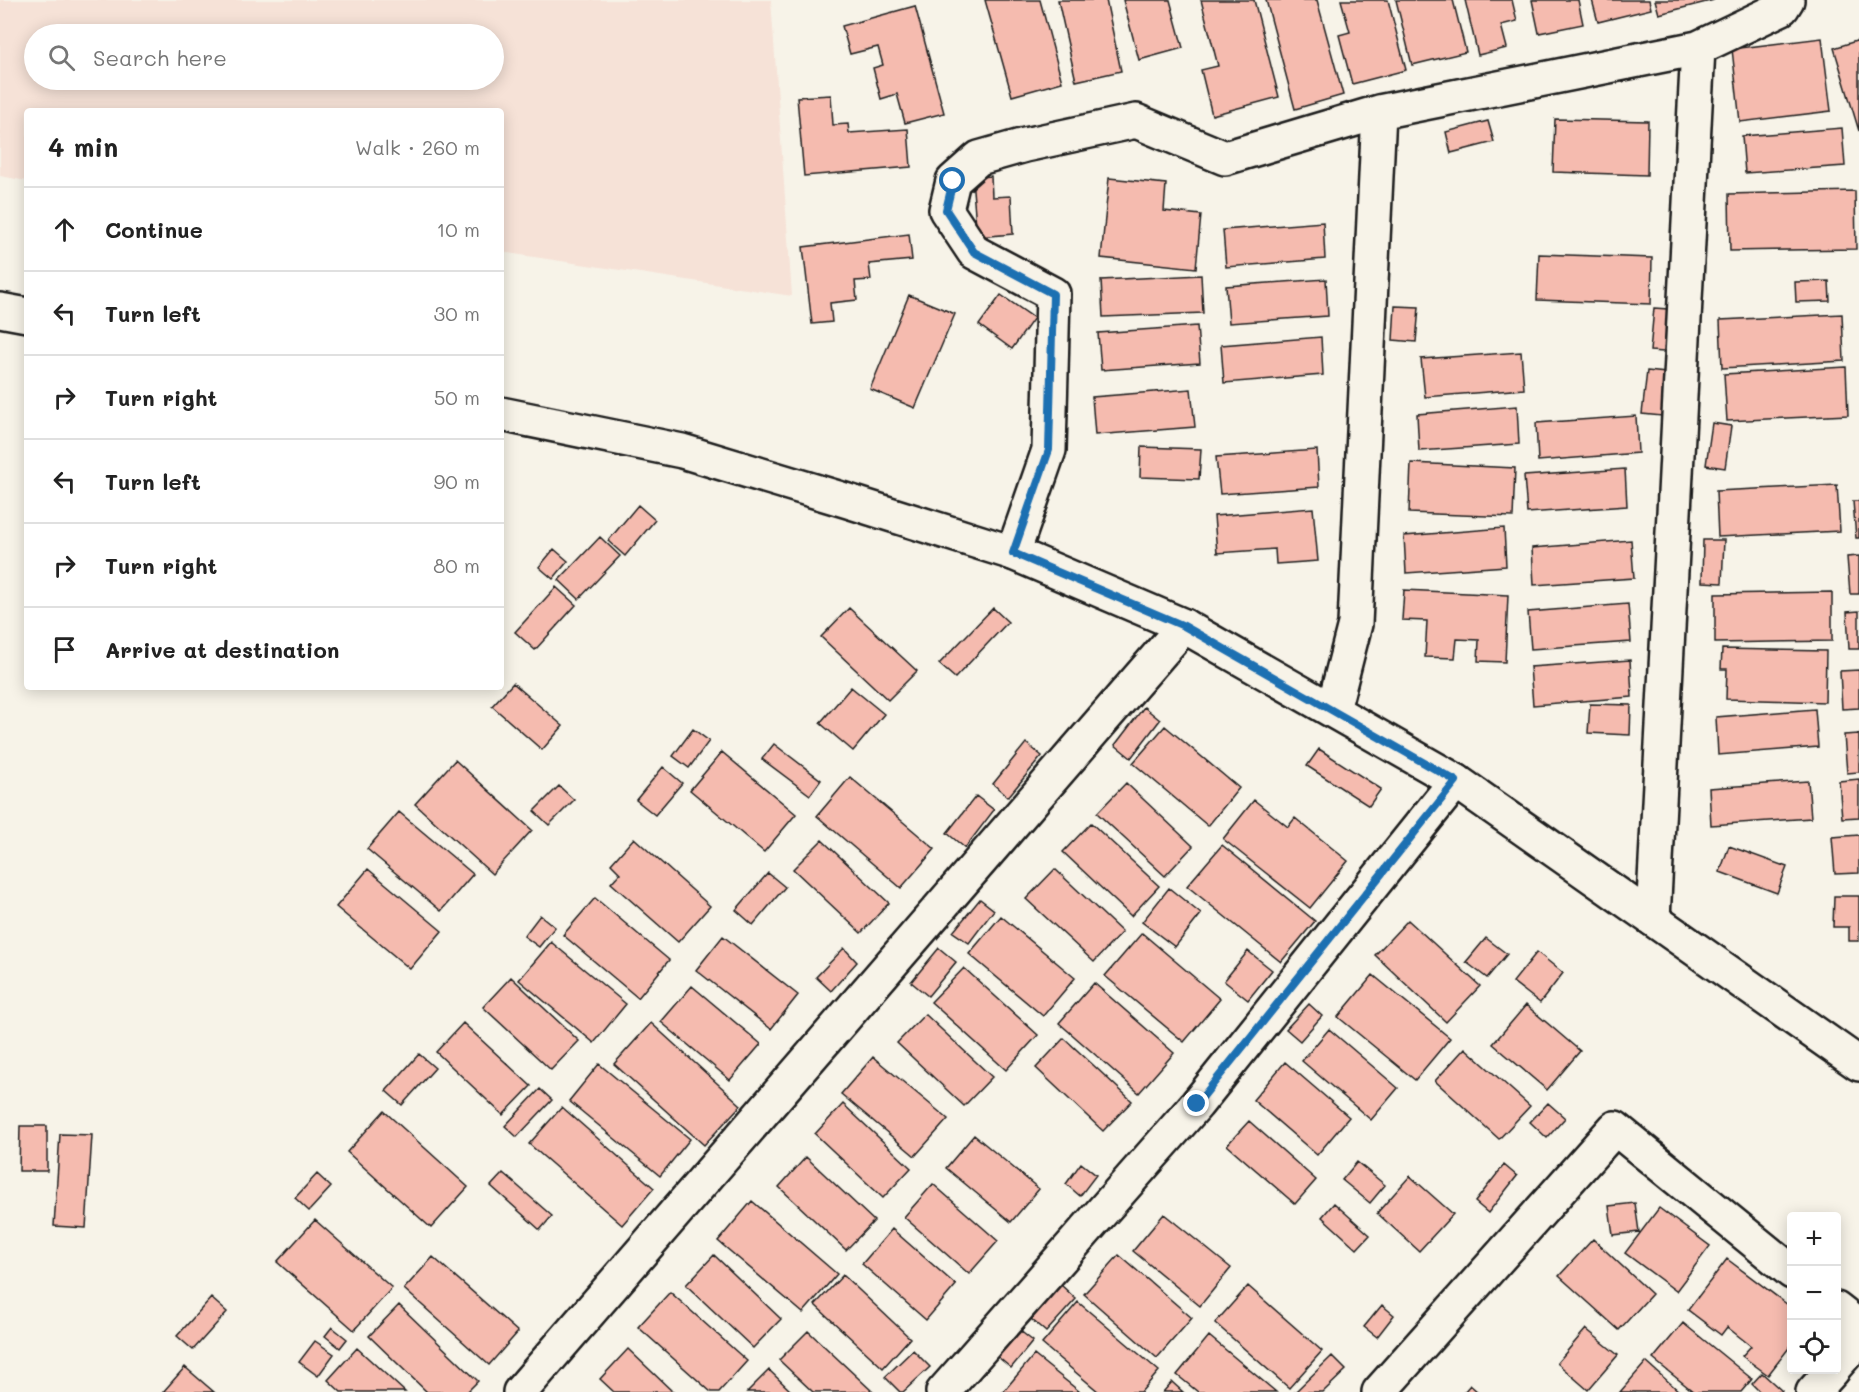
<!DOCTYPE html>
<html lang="en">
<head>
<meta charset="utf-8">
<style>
	body { margin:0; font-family:Mali,sans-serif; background:#f2f2f2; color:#222 }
	.controls { position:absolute; right:18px; bottom:18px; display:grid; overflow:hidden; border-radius:6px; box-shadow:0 3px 15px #0003 }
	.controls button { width:54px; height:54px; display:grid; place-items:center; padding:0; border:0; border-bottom:2px solid #e0e0e0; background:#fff; color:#222; font:30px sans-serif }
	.stop { position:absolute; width:18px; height:18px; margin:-14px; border:4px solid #1f6fb2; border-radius:50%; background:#fff }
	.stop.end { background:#1f6fb2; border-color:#fff; box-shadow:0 2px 6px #0008 }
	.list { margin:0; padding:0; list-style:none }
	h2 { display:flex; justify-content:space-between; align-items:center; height:78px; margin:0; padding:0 24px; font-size:26px }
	h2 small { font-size:20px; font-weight:400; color:#767676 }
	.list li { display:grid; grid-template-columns:39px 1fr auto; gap:18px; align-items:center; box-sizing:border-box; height:84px; padding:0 24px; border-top:2px solid #e0e0e0 }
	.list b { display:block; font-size:22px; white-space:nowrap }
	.list em { font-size:20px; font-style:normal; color:#767676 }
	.icon { flex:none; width:33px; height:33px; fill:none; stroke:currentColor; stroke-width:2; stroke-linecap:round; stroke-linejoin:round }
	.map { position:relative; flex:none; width:1859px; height:1392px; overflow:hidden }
	.search { position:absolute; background:#fff; box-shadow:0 3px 15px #0003; left:24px; top:24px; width:480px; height:66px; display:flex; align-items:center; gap:15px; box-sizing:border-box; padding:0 21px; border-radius:33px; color:#767676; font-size:22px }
	.panel { position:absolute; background:#fff; box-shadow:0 3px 15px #0003; left:24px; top:108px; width:480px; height:582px; border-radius:6px }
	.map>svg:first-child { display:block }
	.built { fill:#f6e2d7; fill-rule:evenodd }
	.building { fill:#f5bbaf; stroke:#1c1c1c; stroke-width:1.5 }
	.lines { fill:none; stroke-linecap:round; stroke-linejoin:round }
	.street-casing { stroke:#1c1c1c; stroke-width:38 }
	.secondary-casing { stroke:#1c1c1c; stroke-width:38 }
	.street { stroke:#f7f3e8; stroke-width:33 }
	.secondary { stroke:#f7f3e8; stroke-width:33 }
	.route { stroke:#1f6fb2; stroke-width:8 }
</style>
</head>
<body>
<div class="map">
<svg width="1859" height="1392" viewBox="0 0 1859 1392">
	<rect width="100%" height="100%" fill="#f7f3e8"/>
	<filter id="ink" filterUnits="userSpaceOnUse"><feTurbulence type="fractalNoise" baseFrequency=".0167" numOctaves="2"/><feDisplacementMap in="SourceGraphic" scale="12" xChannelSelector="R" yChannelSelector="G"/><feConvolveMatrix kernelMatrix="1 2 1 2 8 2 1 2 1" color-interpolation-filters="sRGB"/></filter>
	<g filter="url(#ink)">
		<!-- built -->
		<path class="built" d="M0 0H771L792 296 501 252V111H27V181L0 176ZM34 34H494V80H34Z"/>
		<!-- building -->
		<path class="building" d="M985 0H1040L1062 82 1012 96Z
			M1058 0H1106L1121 71 1076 81Z
			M1123 0H1170L1183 48 1139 60Z
			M1201 0H1254L1279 97 1212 115 1201 70 1218 66Z
			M1266 0H1317L1343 95 1295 109Z
			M1341 0H1388L1406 70 1352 84 1339 35 1350 32Z
			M1396 0H1453L1466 52 1412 65Z
			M1465 0H1512L1517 21 1501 25 1507 48 1478 55Z
			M1532 0H1578L1583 24 1539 33Z
			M1592 0H1649L1651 9 1598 22Z
			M1655 0H1714L1659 14Z
			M915 6 944 113 905 123 897 94 881 99 873 68 883 65 878 47 850 54 842 26Z
			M1822 38 1831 111 1740 122 1732 49Z
			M1859 40V131L1834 48Z
			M831 95 833 125 848 124 849 133 908 129 911 167 804 176 797 97Z
			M1555 119 1648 121 1647 175 1553 172Z
			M1488 121 1494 142 1451 153 1446 132Z
			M1842 128 1845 166 1745 173 1742 136Z
			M991 176 992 197 1011 196 1013 234 977 237 972 178Z
			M1109 178 1166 184 1164 211 1201 215 1196 268 1101 258Z
			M1855 191 1856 249 1730 251 1729 194Z
			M1323 222 1325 259 1226 267 1223 230Z
			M909 234 912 260 869 264 871 280 855 281 857 300 830 303 832 322 812 324 803 247Z
			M1539 254 1652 258 1651 304 1537 300Z
			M1201 275 1203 313 1103 317 1101 280Z
			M1326 279 1328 316 1229 323 1226 286Z
			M1829 281 1830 301 1796 302 1795 282Z
			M909 295 955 314 915 408 870 389Z
			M1001 295 1034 318 1012 349 979 325Z
			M1395 306 1419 307 1416 342 1393 340Z
			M1654 308 1668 309 1664 352 1650 351Z
			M1842 314 1844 361 1722 368 1720 320Z
			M1197 326 1200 363 1101 370 1098 333Z
			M1321 337 1323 375 1224 383 1221 345Z
			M1521 352 1524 389 1425 397 1421 359Z
			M1846 367 1848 415 1727 421 1724 374Z
			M1647 371 1666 373 1662 416 1642 414Z
			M1191 389 1195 427 1095 435 1092 397Z
			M1517 406 1519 444 1419 451 1417 414Z
			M1636 416 1638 453 1538 461 1536 423Z
			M1712 423 1731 426 1725 468 1706 465Z
			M1141 447 1201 449 1199 479 1140 477Z
			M1317 450 1319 487 1220 494 1216 457Z
			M1411 463 1515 468 1513 517 1409 513Z
			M1625 469 1627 506 1527 513 1524 476Z
			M1837 485 1840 531 1718 537 1716 491Z
			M1853 501H1859V538H1856Z
			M638 505 655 520 625 556 608 541Z
			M1313 508 1318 561 1276 564 1275 549 1217 553 1214 516Z
			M1504 528 1506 566 1406 573 1404 536Z
			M600 537 620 556 579 599 559 580Z
			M1631 540 1634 578 1534 585 1532 548Z
			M1703 540H1724L1722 583 1702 582Z
			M554 549 568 561 553 579 539 567Z
			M1859 556V594H1850L1847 557Z
			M556 587 576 605 535 650 515 632Z
			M1404 590 1508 595 1505 662 1478 661 1479 640 1457 639 1455 658 1425 657 1427 621 1402 620Z
			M1832 592V641L1715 643V594Z
			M1628 604 1631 642 1531 649 1528 612Z
			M849 608 917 671 888 700 821 637Z
			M993 608 1008 622 955 678 939 664Z
			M1859 611V649H1849L1847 612Z
			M1722 649 1826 651 1825 702 1726 699 1727 669H1721Z
			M1630 660 1632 697 1533 705 1530 667Z
			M1859 670V708L1842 709 1840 671Z
			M513 683 563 726 542 750 492 706Z
			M851 687 884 714 853 751 820 723Z
			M1590 704 1631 705 1630 735 1588 733Z
			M1144 707 1160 720 1131 758 1115 745Z
			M1815 709 1818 747 1718 755 1716 717Z
			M1165 726 1239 788 1208 826 1133 763Z
			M693 729 709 741 689 768 673 756Z
			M1859 734V772L1847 773 1844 735Z
			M1026 743 1042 756 1008 797 993 784Z
			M774 744 821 780 810 795 762 759Z
			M1319 749 1381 789 1369 806 1307 766Z
			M722 752 796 814 764 852 690 790Z
			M455 760 532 830 492 874 415 804Z
			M663 767 682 783 655 815 636 800Z
			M850 777 935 849 901 888 817 816Z
			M1859 779V817L1842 818 1839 781Z
			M1808 781 1811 818 1711 825 1709 788Z
			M1126 783 1193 846 1165 876 1097 813Z
			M559 786 574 800 549 825 534 811Z
			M976 796 994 810 965 848 947 833Z
			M1254 800 1288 827 1295 818 1348 861 1310 908 1223 839Z
			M399 812 473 874 441 911 367 849Z
			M1091 823 1159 886 1131 916 1063 852Z
			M1859 835V873L1835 874 1832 837Z
			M634 838 710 906 678 942 611 883 620 873 611 864Z
			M822 840 889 903 861 933 793 869Z
			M1222 845 1315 921 1281 962 1187 886Z
			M1729 846 1787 867 1777 893 1720 872Z
			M368 869 442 931 410 969 336 907Z
			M1055 869 1122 932 1094 962 1026 899Z
			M768 873 785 887 753 925 736 910Z
			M1169 888 1201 914 1175 947 1142 922Z
			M1834 896H1859V941H1849V927H1833Z
			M595 898 669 960 638 998 563 935Z
			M980 899 994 910 969 943 953 932Z
			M540 915 555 927 539 947 524 936Z
			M1001 916 1075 978 1043 1016 969 954Z
			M1408 920 1480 986 1446 1022 1375 955Z
			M1142 933 1220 999 1184 1042 1105 976Z
			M723 936 798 995 771 1029 696 970Z
			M1486 938 1507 954 1487 978 1466 962Z
			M551 942 626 1004 594 1043 519 980Z
			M844 948 857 962 831 991 816 977Z
			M939 948 956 962 928 996 911 982Z
			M1248 951 1272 970 1248 1000 1224 981Z
			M1537 952 1563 973 1540 1003 1513 982Z
			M964 968 1038 1035 1006 1070 931 1002Z
			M1373 975 1450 1038 1415 1080 1338 1017Z
			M511 977 579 1041 551 1070 483 1007Z
			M1094 983 1174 1053 1139 1093 1059 1023Z
			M692 986 761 1044 730 1080 661 1022Z
			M1309 1004 1322 1016 1300 1041 1286 1029Z
			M1526 1005 1580 1051 1547 1090 1493 1044Z
			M925 1014 992 1077 964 1106 897 1043Z
			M463 1023 531 1086 503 1115 436 1052Z
			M651 1023 741 1105 704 1145 614 1064Z
			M1329 1029 1398 1088 1371 1120 1302 1061Z
			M1064 1038 1132 1101 1103 1131 1036 1068Z
			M1465 1048 1530 1106 1499 1139 1435 1081Z
			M419 1054 435 1068 402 1105 386 1091Z
			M873 1057 948 1119 915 1156 841 1094Z
			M1285 1062 1349 1117 1317 1155 1253 1100Z
			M599 1064 690 1139 660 1176 569 1101Z
			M540 1089 552 1100 517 1137 505 1126Z
			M1548 1103 1565 1118 1547 1138 1530 1122Z
			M843 1104 911 1168 883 1198 815 1134Z
			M562 1107 654 1188 622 1225 529 1144Z
			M384 1111 468 1187 431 1228 347 1152Z
			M1249 1121 1316 1180 1295 1204 1227 1145Z
			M20 1126H47V1171H19Z
			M60 1134 92 1135 86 1228 54 1226Z
			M974 1135 1039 1189 1011 1222 946 1168Z
			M806 1157 874 1221 846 1250 779 1187Z
			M1357 1162 1385 1185 1370 1203 1342 1180Z
			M1081 1163 1096 1175 1080 1196 1066 1184Z
			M1504 1165 1517 1176 1488 1213 1475 1202Z
			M503 1173 552 1216 540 1230 491 1186Z
			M317 1174 331 1187 309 1211 295 1198Z
			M1410 1176 1453 1214 1419 1251 1377 1213Z
			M933 1184 998 1241 969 1274 904 1217Z
			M752 1201 837 1274 803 1313 718 1241Z
			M1334 1203 1370 1235 1357 1249 1322 1217Z
			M1635 1203 1639 1232 1613 1235 1609 1206Z
			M1659 1208 1710 1246 1676 1291 1625 1253Z
			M1164 1214 1231 1268 1200 1306 1133 1251Z
			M315 1220 392 1288 354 1330 277 1262Z
			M892 1229 956 1285 926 1320 862 1264Z
			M1593 1239 1652 1294 1619 1330 1559 1276Z
			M714 1255 781 1319 753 1348 686 1285Z
			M1119 1255 1192 1318 1157 1358 1084 1294Z
			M433 1257 518 1332 489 1365 404 1289Z
			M1727 1259 1792 1308V1344L1768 1375 1742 1356 1751 1346 1727 1327 1721 1335 1688 1310Z
			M843 1275 910 1338 883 1368 815 1305Z
			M1061 1285 1076 1299 1046 1332 1031 1319Z
			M1248 1286 1322 1351 1289 1388 1215 1323Z
			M670 1292 747 1361 719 1392H711L638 1327Z
			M211 1298 227 1312 193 1350 177 1336Z
			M1078 1302 1159 1371 1141 1392H1099L1042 1344Z
			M399 1305 478 1381 467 1392H427L369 1336Z
			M1382 1305 1394 1315 1377 1337 1364 1327Z
			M1683 1323 1752 1379 1741 1392H1694L1653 1359Z
			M332 1327 347 1339 340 1348 325 1336Z
			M1586 1329 1618 1355 1588 1390 1557 1363Z
			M1019 1330 1033 1341 1011 1368 998 1357Z
			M808 1331 873 1392H813L779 1360Z
			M1209 1336 1276 1392H1198L1177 1375Z
			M315 1341 334 1354 318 1376 299 1362Z
			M357 1348 405 1392H341L328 1380Z
			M628 1349 673 1392H614L600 1379Z
			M913 1350 930 1367 903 1392H900L885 1377Z
			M1034 1355 1080 1392H1003Z
			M1332 1356 1346 1370 1323 1392H1295Z
			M1646 1362 1680 1392H1620Z
			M185 1367 214 1392H163Z
			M769 1370 792 1392H747Z
			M1762 1373 1782 1391 1781 1392H1760L1752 1384Z
			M1172 1382 1183 1392H1163Z
			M1470 1385 1478 1392H1464Z"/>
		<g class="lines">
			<!-- street casing -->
			<g class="street-casing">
				<path id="street" d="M1013 553 1049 450 1053 294 974 252 946 210 953 181 979 158 1025 145 1136 121 1225 158 1379 112 1698 48 1782 8 1787 0
					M1333 710 1355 624 1379 112
					M1653 919 1698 48
					M1836 1309 1859 1327
					M1836 1365 1859 1339
					M520 1392 1184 626
					M943 1392 1197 1104 1456 781
					M1379 1392 1615 1128 1792 1272
					M1813 1392 1833 1370"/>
			</g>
			<!-- secondary casing -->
			<g class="secondary-casing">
				<path id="secondary" d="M0 310 27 315
					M501 414 682 451 848 501 1013 553 1184 626 1456 781 1859 1064"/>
			</g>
			<!-- street -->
			<use href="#street" class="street"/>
			<!-- secondary -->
			<use href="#secondary" class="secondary"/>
		</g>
	</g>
	<g class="lines" filter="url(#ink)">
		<!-- route -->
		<path class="route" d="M953 181 946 210 974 252 1053 294 1049 450 1013 553 1184 626 1456 781 1197 1104"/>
	</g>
</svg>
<div class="controls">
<button>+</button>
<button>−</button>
<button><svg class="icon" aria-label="locate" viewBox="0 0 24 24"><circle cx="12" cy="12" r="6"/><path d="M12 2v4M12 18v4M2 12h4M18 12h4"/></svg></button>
</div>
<div class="stop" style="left:953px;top:181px"></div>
<div class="stop end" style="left:1197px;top:1104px"></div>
<div class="search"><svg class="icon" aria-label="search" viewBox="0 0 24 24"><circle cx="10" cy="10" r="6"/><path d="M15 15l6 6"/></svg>Search here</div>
<section class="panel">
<h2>4 min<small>Walk · 260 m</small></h2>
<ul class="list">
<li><svg class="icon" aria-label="ahead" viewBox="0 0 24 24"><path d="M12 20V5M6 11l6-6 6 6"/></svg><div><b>Continue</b></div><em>10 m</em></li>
<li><svg class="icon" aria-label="left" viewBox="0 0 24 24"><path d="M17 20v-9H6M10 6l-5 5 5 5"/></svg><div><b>Turn left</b></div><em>30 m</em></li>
<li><svg class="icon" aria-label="right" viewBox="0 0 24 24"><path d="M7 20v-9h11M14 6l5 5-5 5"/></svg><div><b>Turn right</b></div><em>50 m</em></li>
<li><svg class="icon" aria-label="left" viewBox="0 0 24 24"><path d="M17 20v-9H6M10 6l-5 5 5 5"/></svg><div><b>Turn left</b></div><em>90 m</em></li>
<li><svg class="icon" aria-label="right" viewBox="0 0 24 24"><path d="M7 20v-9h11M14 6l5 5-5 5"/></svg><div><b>Turn right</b></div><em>80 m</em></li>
<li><svg class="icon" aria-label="arrive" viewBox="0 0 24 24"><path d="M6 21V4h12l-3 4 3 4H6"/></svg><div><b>Arrive at destination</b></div></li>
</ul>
</section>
</div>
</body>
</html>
